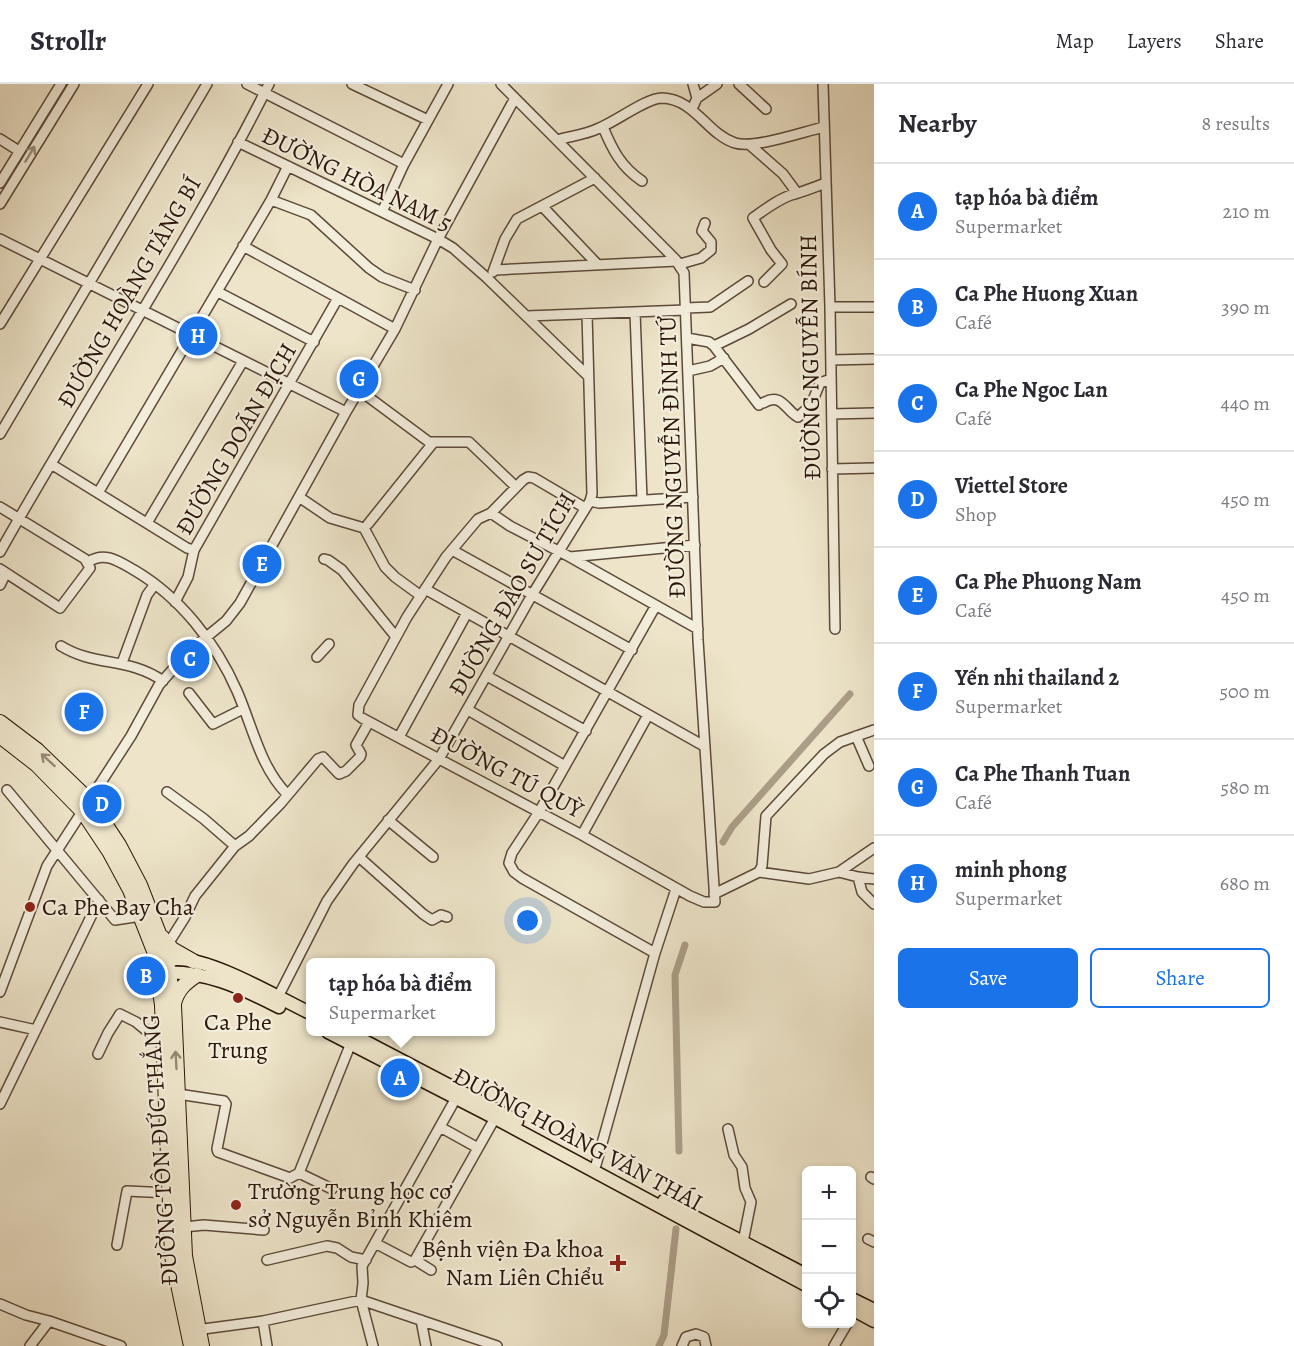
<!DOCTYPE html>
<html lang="en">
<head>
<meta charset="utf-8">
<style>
	body { margin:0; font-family:Alegreya,serif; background:#f2f2f3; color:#2b2b33 }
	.controls { position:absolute; right:18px; bottom:18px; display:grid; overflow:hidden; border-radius:9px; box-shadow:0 3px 9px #0003 }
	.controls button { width:54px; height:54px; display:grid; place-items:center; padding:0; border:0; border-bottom:2px solid #e1e1e2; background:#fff; color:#2b2b33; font:30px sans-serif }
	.you { position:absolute; left:528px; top:837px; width:21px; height:21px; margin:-15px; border:4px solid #fff; border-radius:50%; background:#1a73e8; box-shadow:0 0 0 9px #1a73e833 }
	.badge { display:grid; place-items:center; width:39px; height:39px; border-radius:50%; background:#1a73e8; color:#fff; font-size:20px; font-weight:700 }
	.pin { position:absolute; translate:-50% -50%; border:3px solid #fff; box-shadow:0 2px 6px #0006 }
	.popup { position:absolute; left:306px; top:874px; width:189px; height:78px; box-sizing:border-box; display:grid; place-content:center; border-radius:9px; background:#fff; filter:drop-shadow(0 2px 4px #0005); font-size:20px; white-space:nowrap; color:#7c7c81 }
	.popup b { font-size:22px; color:#2b2b33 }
	.popup::after { content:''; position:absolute; left:50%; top:100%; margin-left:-12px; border:12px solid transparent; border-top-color:#fff }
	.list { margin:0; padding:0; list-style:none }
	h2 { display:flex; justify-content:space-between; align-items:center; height:78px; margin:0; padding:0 24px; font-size:26px }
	h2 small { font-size:20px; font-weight:400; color:#7c7c81 }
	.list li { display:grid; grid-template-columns:39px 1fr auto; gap:18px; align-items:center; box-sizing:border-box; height:96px; padding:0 24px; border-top:2px solid #e1e1e2 }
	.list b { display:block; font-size:22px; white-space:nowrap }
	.list p { margin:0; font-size:20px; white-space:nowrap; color:#7c7c81 }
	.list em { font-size:20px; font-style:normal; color:#7c7c81 }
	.actions { display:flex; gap:12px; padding:18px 24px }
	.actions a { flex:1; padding:14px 0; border:2px solid #1a73e8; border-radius:9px; text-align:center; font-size:21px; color:#1a73e8 }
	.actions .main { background:#1a73e8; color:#fff }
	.icon { flex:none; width:33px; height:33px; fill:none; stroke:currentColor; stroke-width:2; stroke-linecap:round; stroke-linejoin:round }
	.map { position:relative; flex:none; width:874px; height:1262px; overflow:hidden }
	header { display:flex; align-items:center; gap:36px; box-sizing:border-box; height:84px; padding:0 30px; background:#fff; border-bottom:2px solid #e1e1e2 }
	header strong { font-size:28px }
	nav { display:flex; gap:33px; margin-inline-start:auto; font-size:21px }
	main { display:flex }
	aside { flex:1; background:#fff }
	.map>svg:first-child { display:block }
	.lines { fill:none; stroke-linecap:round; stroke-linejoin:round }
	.canal { stroke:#ab9e88; stroke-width:7 }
	.minor-casing { stroke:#5c4a3a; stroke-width:12 }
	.major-casing { stroke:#2b170a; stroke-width:15 }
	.highway-casing { stroke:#2b170a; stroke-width:16 }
	.minor { stroke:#f3eddc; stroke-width:9 }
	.major { stroke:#ede4c9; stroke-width:12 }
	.highway { stroke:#ede4c9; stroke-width:14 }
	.oneway { stroke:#998d7e }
	.oneway2 { stroke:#968873 }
	.poi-dot { fill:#8f2418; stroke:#f3eddc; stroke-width:2 }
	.labels { text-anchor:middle; stroke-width:4.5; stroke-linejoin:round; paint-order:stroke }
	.street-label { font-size:24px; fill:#2b170a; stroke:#f3eddc }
	.poi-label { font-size:24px; fill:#2b170a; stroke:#f3eddc; text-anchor:start }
</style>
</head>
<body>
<header>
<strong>Strollr</strong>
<nav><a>Map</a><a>Layers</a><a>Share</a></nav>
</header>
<main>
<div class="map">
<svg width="874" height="1262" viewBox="0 0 874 1262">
	<rect width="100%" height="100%" fill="#ede4c9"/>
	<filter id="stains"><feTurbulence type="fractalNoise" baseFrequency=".00333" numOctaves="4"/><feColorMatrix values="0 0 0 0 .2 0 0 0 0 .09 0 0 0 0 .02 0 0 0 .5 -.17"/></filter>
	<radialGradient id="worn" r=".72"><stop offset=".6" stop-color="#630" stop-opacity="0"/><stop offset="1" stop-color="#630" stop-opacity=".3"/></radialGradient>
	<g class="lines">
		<!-- canal -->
		<path class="canal" d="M723 758 732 743 850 610
			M679 1067 675 891 685 861
			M659 1262 664 1251 676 1145"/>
		<!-- minor casing -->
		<g class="minor-casing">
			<path id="minor" d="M247 0 404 80
				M352 0 428 36
				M501 0 675 175 684 189 698 556 715 818H704L690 812 582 751 362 634 358 631 359 621 407 533 446 473 478 435 491 429 523 396 528 393 534 394 585 424
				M739 0 766 25
				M823 0 830 223 835 545
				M697 14 717 0
				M692 25 697 14 693 0
				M603 43C612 65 621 83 642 97
				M0 55 19 67
				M557 56C570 52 584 51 597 45 614 39 646 14 662 14 695 15 707 50 735 59 754 65 802 48 824 43
				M238 58 438 155 453 164 487 194 588 292
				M750 61 783 90 797 109
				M0 99 61 0
				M271 116 311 131 369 184 382 193 415 206
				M0 120 74 0
				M542 122 597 180
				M382 128 404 80 448 0
				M0 155 346 328
				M243 162 395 245
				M680 180 701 174 711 166V158L702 147 705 139
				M495 186 677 177
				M493 188 505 155 517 135 595 94
				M764 198 782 180 771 166 753 134C764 126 781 113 795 110 805 107 815 103 826 99
				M218 208 314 258
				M830 223H874
				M686 224 710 223 748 197
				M635 228 642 416
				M527 232 686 226
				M0 240 148 0
				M687 254 709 258 714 262 759 321
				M714 262 749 245 791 220
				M831 276 874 275
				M688 287 710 282 724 274
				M359 306 429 358H469L516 403
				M763 319C782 308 785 326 798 333L811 321 820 299 831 295
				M832 330 874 329
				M0 350 207 0
				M51 380 187 464 194 466
				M832 385 874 384
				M98 409 271 116 288 82
				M299 413 330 434 364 444 385 483 395 493 421 512
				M590 417 599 419 693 413
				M0 423 85 475 90 484 60 524 0 485
				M491 429 510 442 570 473 698 545
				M147 439 243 277
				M368 440 433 359
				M452 466 632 566
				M0 468C88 311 188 161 269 0
				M570 473 695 461
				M324 475 328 476 342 486 396 553
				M88 478C105 467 118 477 134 486 180 513 216 559 237 607 252 641 260 683 287 710
				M0 501 6 489
				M425 505 704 662
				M175 518 188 493 194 466 338 214
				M61 562C95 583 129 573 163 597
				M317 573 329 560
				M122 579 147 511 155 500
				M487 592 586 647
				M189 609 213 640 243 625
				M468 626 565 682
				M856 652 869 682
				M399 653 467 529
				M7 706 115 836 141 832
				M167 708 204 735 235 762
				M388 736 433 773
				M582 751 648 631
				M359 773 423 830 432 836 441 831 447 833
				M759 788 809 795 839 788 858 793 874 795
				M839 788 874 764
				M858 793 862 808 874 820
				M714 810 759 788 762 782 766 732 824 670 840 658 874 646
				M168 860 185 833 195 812 235 762 249 752 281 719 318 675 323 673 339 690 346 687 360 673 361 670 356 661 369 638
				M655 869 522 794 514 788 509 779 512 769 539 728 655 523
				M0 908 47 782 131 652 159 601 188 568 226 537 240 519 346 328 395 245 438 155 515 14
				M278 913 327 817 353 780 439 675 532 511 590 417 592 410 587 230
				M0 938 36 946
				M98 970 108 949 120 930 136 938 164 961
				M178 1010 224 1017 226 1020 217 1065 218 1068 290 1094 299 1089
				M0 1020 99 816
				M440 1043 478 1064
				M728 1045 734 1071 742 1083 745 1104 751 1118 743 1158
				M596 1081 655 869 676 805
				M299 1089 351 959
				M299 1089 332 1105
				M871 1093 874 1095
				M184 1143 204 1141 264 1146
				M868 1155 874 1158
				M375 1159 411 1178 415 1176 495 1034
				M117 1161 127 1107 170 1109
				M267 1176 327 1162 337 1164 351 1173 366 1176
				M415 1176 431 1186
				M0 1220 26 1231 49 1237 121 1262
				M421 1236 426 1262
				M263 1237 267 1262
				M196 1246 263 1237 361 1216 497 1262
				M30 1262 49 1237
				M373 1262 361 1216 363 1199 362 1182 456 1014
				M682 1262 686 1253 696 1250 704 1253 706 1262
				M834 1262 847 1240"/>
		</g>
		<!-- major casing -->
		<g class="major-casing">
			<path id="major" d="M157 879C163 878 169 876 176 875 211 874 277 913 310 929
				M159 889C203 885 242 904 279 923
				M328 948 495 1034 806 1201
				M347 948 517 1037
				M664 1117 806 1191
				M852 1215 874 1226
				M852 1225 874 1237"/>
		</g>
		<!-- highway casing -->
		<g class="highway-casing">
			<path id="highway" d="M0 638 37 666 90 717 119 761 140 801 165 865 174 921 185 1172 202 1262
				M0 652 37 681 83 728 109 767 130 806 154 867 162 921 172 1172 191 1262
				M162 853 172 865 193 877
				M174 919C178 905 185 899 197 891"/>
		</g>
		<!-- minor -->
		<use href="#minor" class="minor"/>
		<!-- major -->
		<use href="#major" class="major"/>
		<!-- highway -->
		<use href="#highway" class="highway"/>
	</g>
	<!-- one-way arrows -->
	<defs><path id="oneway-shaft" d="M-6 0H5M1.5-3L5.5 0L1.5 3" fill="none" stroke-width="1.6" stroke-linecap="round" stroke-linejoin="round" transform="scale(1.5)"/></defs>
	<use class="oneway" href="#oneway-shaft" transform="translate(30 70) rotate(-59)"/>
	<g class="oneway2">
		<use href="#oneway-shaft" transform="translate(48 676) rotate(-138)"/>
		<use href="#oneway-shaft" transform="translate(176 976) rotate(-93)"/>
	</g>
	<!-- markers -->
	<g class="poi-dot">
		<circle cx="30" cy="823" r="6"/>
		<circle cx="238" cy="914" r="6"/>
		<circle cx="236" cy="1121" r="6"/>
		<path d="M615 1170h6v6h6v6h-6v6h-6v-6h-6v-6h6z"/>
	</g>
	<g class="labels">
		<!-- street labels -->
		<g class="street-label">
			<text transform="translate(357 95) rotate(26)" y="8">ĐƯỜNG HÒA NAM 5</text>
			<text transform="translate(129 208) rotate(-60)" y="8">ĐƯỜNG HOÀNG TĂNG BÍ</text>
			<text transform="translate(810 273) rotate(-91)" y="8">ĐƯỜNG NGUYỄN BÍNH</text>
			<text transform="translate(236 355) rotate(-60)" y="8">ĐƯỜNG DOÃN ĐỊCH</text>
			<text transform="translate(672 373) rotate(-92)" y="8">ĐƯỜNG NGUYỄN ĐÌNH TỨ</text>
			<text transform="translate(512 510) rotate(-60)" y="8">ĐƯỜNG ĐÀO SƯ TÍCH</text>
			<text transform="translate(507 688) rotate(28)" y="8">ĐƯỜNG TÚ QUỲ</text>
			<text transform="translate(578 1055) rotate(28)" y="8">ĐƯỜNG HOÀNG VĂN THÁI</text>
			<text transform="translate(160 1066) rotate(-94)" y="8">ĐƯỜNG TÔN ĐỨC THẮNG</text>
		</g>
		<!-- poi labels -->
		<g class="poi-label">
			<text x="42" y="831">Ca Phe Bay Cha</text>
			<text x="238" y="946" text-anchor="middle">Ca Phe<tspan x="238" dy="28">Trung</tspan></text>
			<text x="248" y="1115">Trường Trung học cơ<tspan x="248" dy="28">sở Nguyễn Bỉnh Khiêm</tspan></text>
			<text x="604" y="1173" text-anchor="end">Bệnh viện Đa khoa<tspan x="604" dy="28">Nam Liên Chiểu</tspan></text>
		</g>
	</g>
	<rect width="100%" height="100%" filter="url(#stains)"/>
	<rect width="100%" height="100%" fill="url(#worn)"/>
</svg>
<div class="controls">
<button>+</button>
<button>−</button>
<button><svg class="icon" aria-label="locate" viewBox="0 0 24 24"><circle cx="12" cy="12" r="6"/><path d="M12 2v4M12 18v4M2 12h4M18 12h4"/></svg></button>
</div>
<div class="you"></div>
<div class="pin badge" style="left:400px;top:994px">A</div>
<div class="popup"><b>tạp hóa bà điểm</b>Supermarket</div>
<div class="pin badge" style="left:146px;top:892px">B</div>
<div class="pin badge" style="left:190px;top:575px">C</div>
<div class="pin badge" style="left:102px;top:720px">D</div>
<div class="pin badge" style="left:262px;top:480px">E</div>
<div class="pin badge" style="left:84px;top:628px">F</div>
<div class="pin badge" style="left:359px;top:295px">G</div>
<div class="pin badge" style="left:198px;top:252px">H</div>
</div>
<aside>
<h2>Nearby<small>8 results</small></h2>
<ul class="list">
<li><span class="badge">A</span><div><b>tạp hóa bà điểm</b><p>Supermarket</p></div><em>210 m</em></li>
<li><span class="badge">B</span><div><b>Ca Phe Huong Xuan</b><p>Café</p></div><em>390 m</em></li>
<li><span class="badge">C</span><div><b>Ca Phe Ngoc Lan</b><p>Café</p></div><em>440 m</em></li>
<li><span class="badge">D</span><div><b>Viettel Store</b><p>Shop</p></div><em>450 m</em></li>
<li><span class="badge">E</span><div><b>Ca Phe Phuong Nam</b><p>Café</p></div><em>450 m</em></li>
<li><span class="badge">F</span><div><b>Yến nhi thailand 2</b><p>Supermarket</p></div><em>500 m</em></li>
<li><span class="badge">G</span><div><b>Ca Phe Thanh Tuan</b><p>Café</p></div><em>580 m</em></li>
<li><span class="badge">H</span><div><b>minh phong</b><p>Supermarket</p></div><em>680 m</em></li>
</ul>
<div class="actions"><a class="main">Save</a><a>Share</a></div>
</aside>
</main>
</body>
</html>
